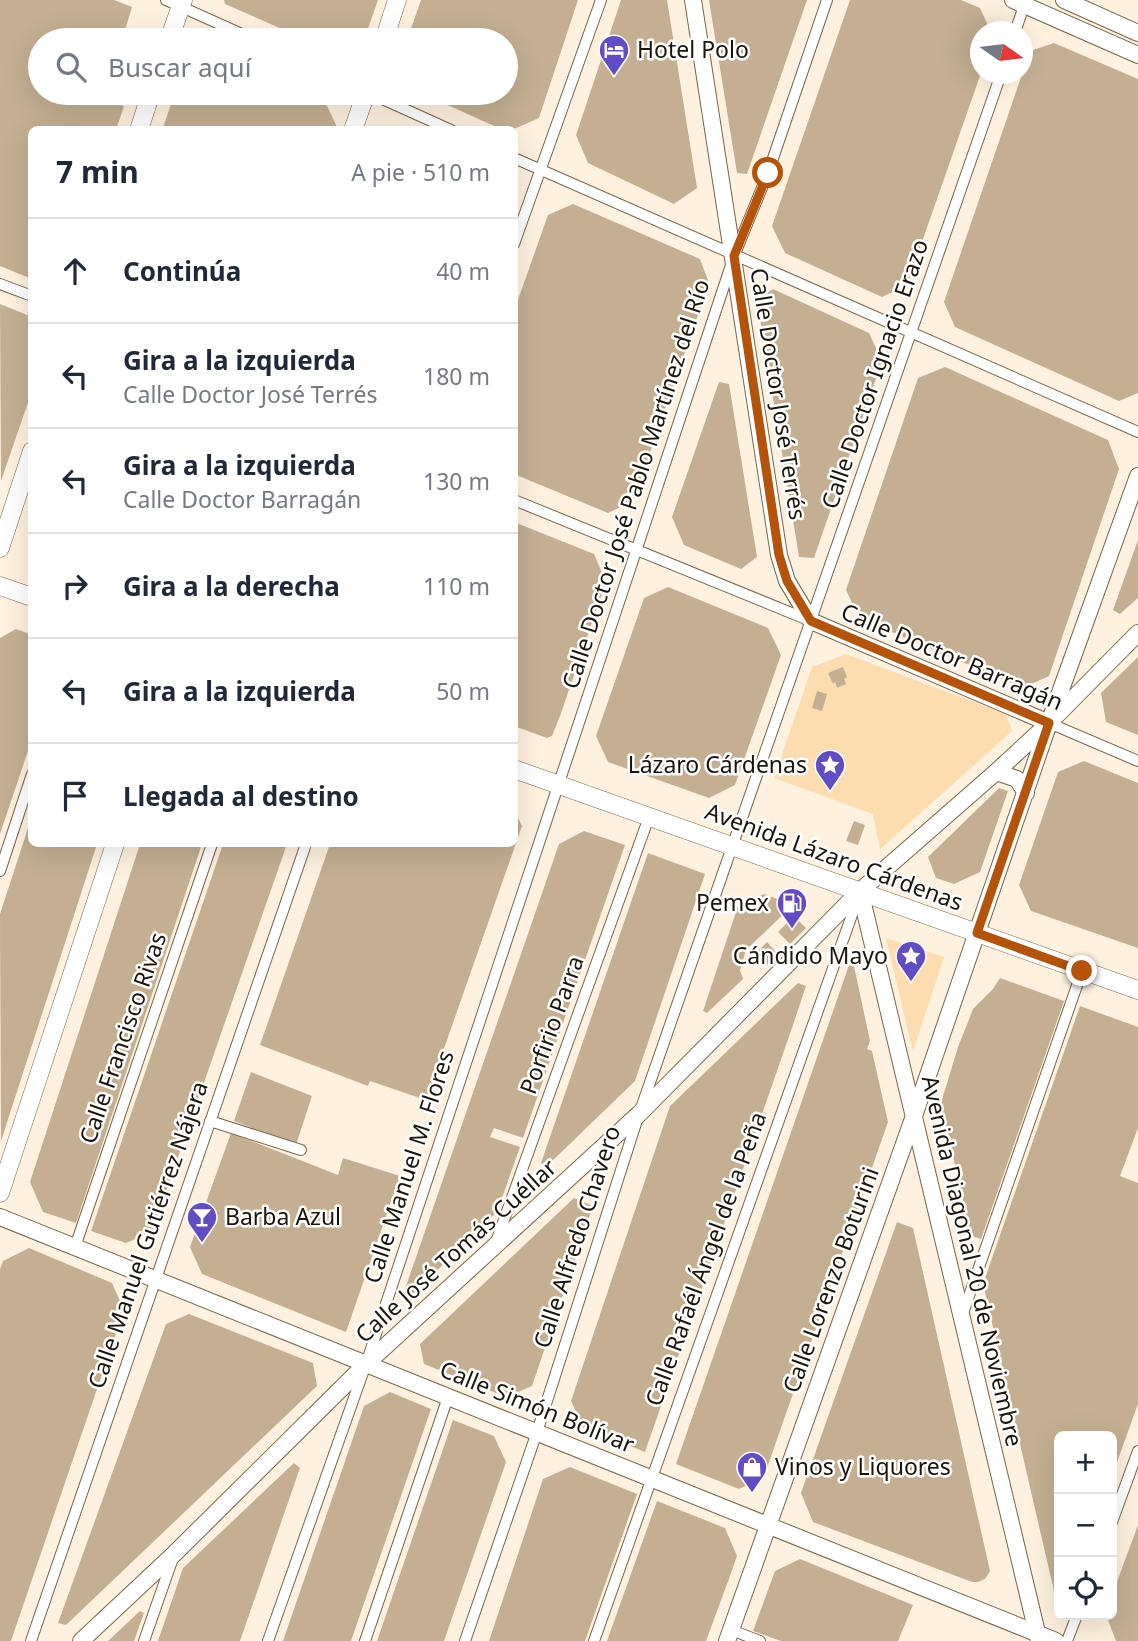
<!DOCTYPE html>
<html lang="es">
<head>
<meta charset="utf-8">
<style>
	body { margin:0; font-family:"Noto Sans",sans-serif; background:#f2f2f3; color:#1f2937 }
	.controls { position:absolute; right:21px; bottom:21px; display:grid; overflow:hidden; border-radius:10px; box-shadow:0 7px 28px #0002 }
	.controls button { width:63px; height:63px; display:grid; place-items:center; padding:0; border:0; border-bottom:2px solid #e0e1e3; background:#fff; color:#1f2937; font:35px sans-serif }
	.compass { position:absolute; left:970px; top:21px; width:63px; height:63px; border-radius:50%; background:#fff; box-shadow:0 7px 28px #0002; rotate:104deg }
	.stop { position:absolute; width:21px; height:21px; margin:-16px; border:5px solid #b45309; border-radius:50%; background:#fff }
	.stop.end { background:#b45309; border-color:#fff; box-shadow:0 2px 7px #0008 }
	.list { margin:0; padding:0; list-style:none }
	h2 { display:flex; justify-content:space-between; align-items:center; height:91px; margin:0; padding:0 28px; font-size:30px }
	h2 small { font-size:23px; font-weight:400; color:#747a83 }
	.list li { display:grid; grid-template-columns:46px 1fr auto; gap:21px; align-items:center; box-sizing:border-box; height:105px; padding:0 28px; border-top:2px solid #e0e1e3 }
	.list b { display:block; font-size:26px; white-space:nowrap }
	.list p { margin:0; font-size:23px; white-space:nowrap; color:#747a83 }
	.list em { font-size:23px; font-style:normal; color:#747a83 }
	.icon { flex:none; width:38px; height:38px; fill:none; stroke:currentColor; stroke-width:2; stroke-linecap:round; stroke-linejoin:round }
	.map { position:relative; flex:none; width:1138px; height:1641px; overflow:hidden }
	.search { position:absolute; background:#fff; box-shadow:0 7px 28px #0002; left:28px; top:28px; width:490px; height:77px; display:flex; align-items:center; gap:18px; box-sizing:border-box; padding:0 24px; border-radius:38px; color:#747a83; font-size:26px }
	.panel { position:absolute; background:#fff; box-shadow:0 7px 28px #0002; left:28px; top:126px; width:490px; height:721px; border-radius:10px }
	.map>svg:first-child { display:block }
	.green { fill:#fdddb0 }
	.building { fill:#c4af92 }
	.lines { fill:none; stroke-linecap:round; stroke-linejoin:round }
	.lane-casing { stroke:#78654a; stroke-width:7 }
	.street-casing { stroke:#78654a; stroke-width:12 }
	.secondary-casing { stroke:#78654a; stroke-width:18 }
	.primary-casing { stroke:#78654a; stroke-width:19 }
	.lane { stroke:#fff; stroke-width:5 }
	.street { stroke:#fff; stroke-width:10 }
	.secondary { stroke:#fff; stroke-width:16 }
	.primary { stroke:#fff; stroke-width:18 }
	.route { stroke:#b45309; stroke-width:9 }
	.labels { text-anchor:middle; stroke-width:5; stroke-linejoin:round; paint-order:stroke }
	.poi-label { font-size:23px; fill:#1b1409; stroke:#fff; text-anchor:start }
	.street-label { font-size:23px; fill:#1b1409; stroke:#fff }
</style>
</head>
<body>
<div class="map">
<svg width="1138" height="1641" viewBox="0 0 1138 1641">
	<rect width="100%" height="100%" fill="#fff1df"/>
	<!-- green -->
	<path class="green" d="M846 654 1006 714 1012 731 880 849 873 814 774 778 812 667Z
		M886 938 944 957 913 1052Z"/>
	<!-- building -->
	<path class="building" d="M0 0H114L132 7 122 40H40V93H106L104 100 124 106 116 130H32V279L0 266Z
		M224 0H378L364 40H307L225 4Z
		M421 0H578L539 118 512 130H503L421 93H506V40H407Z
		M621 0H667L697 188 674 204 588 163 576 135Z
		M709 0H807L747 174 737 173Z
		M850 0H961L980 8 991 32H981V73L907 285 882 297 785 253 772 226Z
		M1054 43 1138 79V393L1119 401 955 327 944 302 1030 51Z
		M175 93H321L337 127 336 130H162Z
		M573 204 700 259 709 283 633 501 608 513 514 474V311L548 215Z
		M773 289 869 333 882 361 814 558 799 557 757 300Z
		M0 304 32 317V391L1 481Z
		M945 367 1108 440 1119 469 1049 676 1023 688 859 618 846 590 918 378Z
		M719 382 729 384 757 557 741 569 684 545 672 517Z
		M514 522 594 554 606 582 560 716 552 736 547 738 514 726Z
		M1138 540V598L1120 614 1113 610Z
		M668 587 768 628 781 655 735 785 709 798 608 762 596 736 644 598Z
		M16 629 32 635V739L0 834V638Z
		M1138 657V735L1106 722 1101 693Z
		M843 667 847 677 844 679 846 684 837 688 835 682 833 684 828 673Z
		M817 691 827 694 822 711 812 708Z
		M1084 761 1138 783V948L1031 911 1019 885 1058 772Z
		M999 788 1008 791 980 872 954 884 936 878 928 857Z
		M514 810 522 826 426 1100 370 1081 368 1086 260 1045 330 844H514Z
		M31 819 32 844H97L1 1141 0 914Z
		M854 821 865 825 858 845 846 841Z
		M584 831 625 845 523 1138 494 1128 490 1137 520 1147 497 1212 412 1295 404 1292 559 844Z
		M140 844H202L76 1223 43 1212 30 1182Z
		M223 844H287L152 1232 126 1243 91 1231Z
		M648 853 705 874 635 1081 547 1166 541 1163Z
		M764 894 793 905 746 950 740 970 743 979 707 1013 703 1011 738 906Z
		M794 916 806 928 790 944 778 932Z
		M767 942 778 954 766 966 755 954Z
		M849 965 854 966 870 1041 867 1049 872 1051 888 1122 767 1468 763 1477 739 1489 676 1464Z
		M1000 978 1064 1001 981 1239 971 1236 941 1103 958 1047 973 1009 993 989Z
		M798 983 806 986 794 1022 645 1452 583 1427 571 1401 670 1106Z
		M1080 1006 1138 1027V1128L1120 1176 1138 1183V1404L1112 1476V1436H1059V1590L1054 1591 983 1284Z
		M251 1072 312 1096 296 1145 234 1121Z
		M231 1133 338 1175 343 1158 400 1176 346 1332 202 1274 190 1247Z
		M574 1198 593 1206 532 1386 506 1397 424 1364 420 1344Z
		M897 1222 913 1228 953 1406 990 1571 985 1579 978 1582H972L813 1522 801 1493Z
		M29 1248 112 1283 124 1310 11 1641H0V1269L3 1261Z
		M189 1314 313 1363 317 1386 66 1625 58 1623 166 1324Z
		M390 1392 431 1409 351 1641H283L364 1406Z
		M453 1420 494 1436 506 1462 444 1641H377Z
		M294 1463 300 1468 240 1641H158L183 1568Z
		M570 1467 637 1494 585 1641H489L543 1479Z
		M657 1501 725 1528 737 1556 730 1576 706 1641H607Z
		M1138 1525V1641H1116L1106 1615H1112V1595Z
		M800 1559 913 1605 898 1641H781L753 1631 775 1571Z
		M140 1611 144 1613 134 1641H108Z"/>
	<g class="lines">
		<!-- lane casing -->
		<g class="lane-casing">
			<path id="lane" d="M138 40 168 31
				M126 93 145 101"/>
		</g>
		<!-- street casing -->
		<g class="street-casing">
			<path id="street" d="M166 0 255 40
				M1015 32 1026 0
				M369 93 451 130
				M514 158 1138 432
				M514 244 601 0
				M0 284 32 296
				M514 500 811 621
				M1049 723 1138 761
				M0 871 32 774
				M210 1121 301 1150
				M496 1242 649 817
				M75 1247 212 844
				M962 1316 1082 971
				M1112 1522 1138 1451
				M731 1630 760 1641
				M31 1641 306 844
				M144 1641 173 1558
				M268 1641 366 1364 734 256 768 173 827 0
				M365 1641 448 1397
				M465 1641 537 1432 639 1114 1001 74
				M594 1641 859 895
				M1067 1641 1077 1615"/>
		</g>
		<!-- secondary casing -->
		<g class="secondary-casing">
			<path id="secondary" d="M693 0 779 555 787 581 811 621 1049 723
				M1013 0 1138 55
				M1064 0 1138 33
				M996 772 1017 779 1026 793
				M860 891 1039 1641
				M0 1217 1056 1641
				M81 1641 174 1554 366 1364 639 1114 860 891 996 772 1049 723 1138 633
				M727 1641 915 1113 1049 723 1138 476"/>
		</g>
		<!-- primary casing -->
		<g class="primary-casing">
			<path id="primary" d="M169 40 183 0
				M384 40 397 0
				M139 130 151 93
				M353 130 366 93
				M0 548 32 451
				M0 586 32 597
				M514 769 1138 990
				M0 1193 115 844"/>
		</g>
		<!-- lane -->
		<use href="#lane" class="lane"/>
		<!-- street -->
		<use href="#street" class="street"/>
		<!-- secondary -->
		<use href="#secondary" class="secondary"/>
		<!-- primary -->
		<use href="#primary" class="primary"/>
	</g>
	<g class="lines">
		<!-- route -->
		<path class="route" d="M768 173 734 256 779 555 787 581 811 621 1049 723 977 933 1082 971"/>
	</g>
	<!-- icons -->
	<defs>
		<g id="hotel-pin" transform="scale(1.575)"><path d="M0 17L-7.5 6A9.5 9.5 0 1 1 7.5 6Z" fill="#614cc5" stroke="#fff"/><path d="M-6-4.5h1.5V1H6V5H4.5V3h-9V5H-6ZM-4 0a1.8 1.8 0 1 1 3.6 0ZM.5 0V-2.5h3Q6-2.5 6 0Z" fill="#fff"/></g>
		<g id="sight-pin" transform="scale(1.575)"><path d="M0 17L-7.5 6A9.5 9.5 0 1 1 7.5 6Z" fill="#614cc5" stroke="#fff"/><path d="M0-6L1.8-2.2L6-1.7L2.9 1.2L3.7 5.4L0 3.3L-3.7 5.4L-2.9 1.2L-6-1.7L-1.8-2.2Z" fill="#fff"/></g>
		<g id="fuel-pin" transform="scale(1.575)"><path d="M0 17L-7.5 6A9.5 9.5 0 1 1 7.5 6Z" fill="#614cc5" stroke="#fff"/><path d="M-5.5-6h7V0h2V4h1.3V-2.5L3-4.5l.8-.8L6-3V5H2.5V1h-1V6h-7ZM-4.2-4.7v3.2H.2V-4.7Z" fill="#fff"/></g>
		<g id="bar-pin" transform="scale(1.575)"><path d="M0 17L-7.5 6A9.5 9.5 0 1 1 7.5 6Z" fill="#614cc5" stroke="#fff"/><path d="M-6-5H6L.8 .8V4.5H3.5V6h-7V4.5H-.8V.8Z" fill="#fff"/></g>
		<g id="shop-pin" transform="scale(1.575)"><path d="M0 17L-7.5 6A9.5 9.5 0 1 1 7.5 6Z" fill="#614cc5" stroke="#fff"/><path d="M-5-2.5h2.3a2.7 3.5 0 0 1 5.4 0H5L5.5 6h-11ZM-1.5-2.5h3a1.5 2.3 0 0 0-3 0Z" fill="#fff"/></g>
	</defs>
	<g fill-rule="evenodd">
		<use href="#hotel-pin" x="614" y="50"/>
		<use href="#sight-pin" x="830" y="765"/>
		<use href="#fuel-pin" x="792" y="903"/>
		<use href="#sight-pin" x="911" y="956"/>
		<use href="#bar-pin" x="202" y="1217"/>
		<use href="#shop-pin" x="752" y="1467"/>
	</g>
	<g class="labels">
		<!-- poi labels -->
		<g class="poi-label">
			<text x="637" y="58">Hotel Polo</text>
			<text x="807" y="773" text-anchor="end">Lázaro Cárdenas</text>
			<text x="769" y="911" text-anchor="end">Pemex</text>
			<text x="888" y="964" text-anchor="end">Cándido Mayo</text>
			<text x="225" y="1225">Barba Azul</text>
			<text x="775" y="1475">Vinos y Liquores</text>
		</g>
		<!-- street labels -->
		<g class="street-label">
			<text transform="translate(875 374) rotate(-71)" y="8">Calle Doctor Ignacio Erazo</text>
			<text transform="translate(778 394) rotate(81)" y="8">Calle Doctor José Terrés</text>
			<text transform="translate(636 484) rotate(-72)" y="8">Calle Doctor José Pablo Martínez del Río</text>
			<text transform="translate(952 657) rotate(23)" y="8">Calle Doctor Barragán</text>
			<text transform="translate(834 857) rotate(20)" y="8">Avenida Lázaro Cárdenas</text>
			<text transform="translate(552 1025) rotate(-70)" y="8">Porfirio Parra</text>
			<text transform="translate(123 1038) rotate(-71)" y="8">Calle Francisco Rivas</text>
			<text transform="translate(409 1167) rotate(-72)" y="8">Calle Manuel M. Flores</text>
			<text transform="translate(148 1235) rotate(-71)" y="8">Calle Manuel Gutiérrez Nájera</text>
			<text transform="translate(577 1237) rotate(-72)" y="8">Calle Alfredo Chavero</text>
			<text transform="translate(456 1251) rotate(-42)" y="8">Calle José Tomás Cuéllar</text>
			<text transform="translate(706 1259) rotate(-70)" y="8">Calle Rafaél Ángel de la Peña</text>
			<text transform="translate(972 1261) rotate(77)" y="8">Avenida Diagonal 20 de Noviembre</text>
			<text transform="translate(831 1280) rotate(-70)" y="8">Calle Lorenzo Boturini</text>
			<text transform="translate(537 1407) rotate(22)" y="8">Calle Simón Bolívar</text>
		</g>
	</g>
</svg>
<div class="controls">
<button>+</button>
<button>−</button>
<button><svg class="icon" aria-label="locate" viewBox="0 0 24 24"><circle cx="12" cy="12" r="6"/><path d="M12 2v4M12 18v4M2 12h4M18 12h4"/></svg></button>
</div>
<svg class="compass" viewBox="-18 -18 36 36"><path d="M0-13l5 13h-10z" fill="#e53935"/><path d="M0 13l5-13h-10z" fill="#747a83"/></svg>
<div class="stop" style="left:768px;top:173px"></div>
<div class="stop end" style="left:1082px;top:971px"></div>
<div class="search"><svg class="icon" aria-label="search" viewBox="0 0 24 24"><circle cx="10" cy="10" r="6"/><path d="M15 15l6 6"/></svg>Buscar aquí</div>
<section class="panel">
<h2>7 min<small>A pie · 510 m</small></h2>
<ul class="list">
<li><svg class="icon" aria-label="ahead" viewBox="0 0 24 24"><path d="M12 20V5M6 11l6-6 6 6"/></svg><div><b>Continúa</b></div><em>40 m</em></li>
<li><svg class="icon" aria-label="left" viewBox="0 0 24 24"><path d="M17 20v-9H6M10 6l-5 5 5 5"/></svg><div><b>Gira a la izquierda</b><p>Calle Doctor José Terrés</p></div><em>180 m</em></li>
<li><svg class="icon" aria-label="left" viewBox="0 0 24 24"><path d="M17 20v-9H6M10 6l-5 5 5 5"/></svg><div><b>Gira a la izquierda</b><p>Calle Doctor Barragán</p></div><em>130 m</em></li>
<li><svg class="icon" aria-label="right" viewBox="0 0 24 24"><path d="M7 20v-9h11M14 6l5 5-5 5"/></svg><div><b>Gira a la derecha</b></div><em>110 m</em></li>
<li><svg class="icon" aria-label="left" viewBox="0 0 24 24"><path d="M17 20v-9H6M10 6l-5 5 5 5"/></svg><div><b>Gira a la izquierda</b></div><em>50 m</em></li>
<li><svg class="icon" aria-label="arrive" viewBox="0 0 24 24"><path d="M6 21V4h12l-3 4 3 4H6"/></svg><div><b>Llegada al destino</b></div></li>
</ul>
</section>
</div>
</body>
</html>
